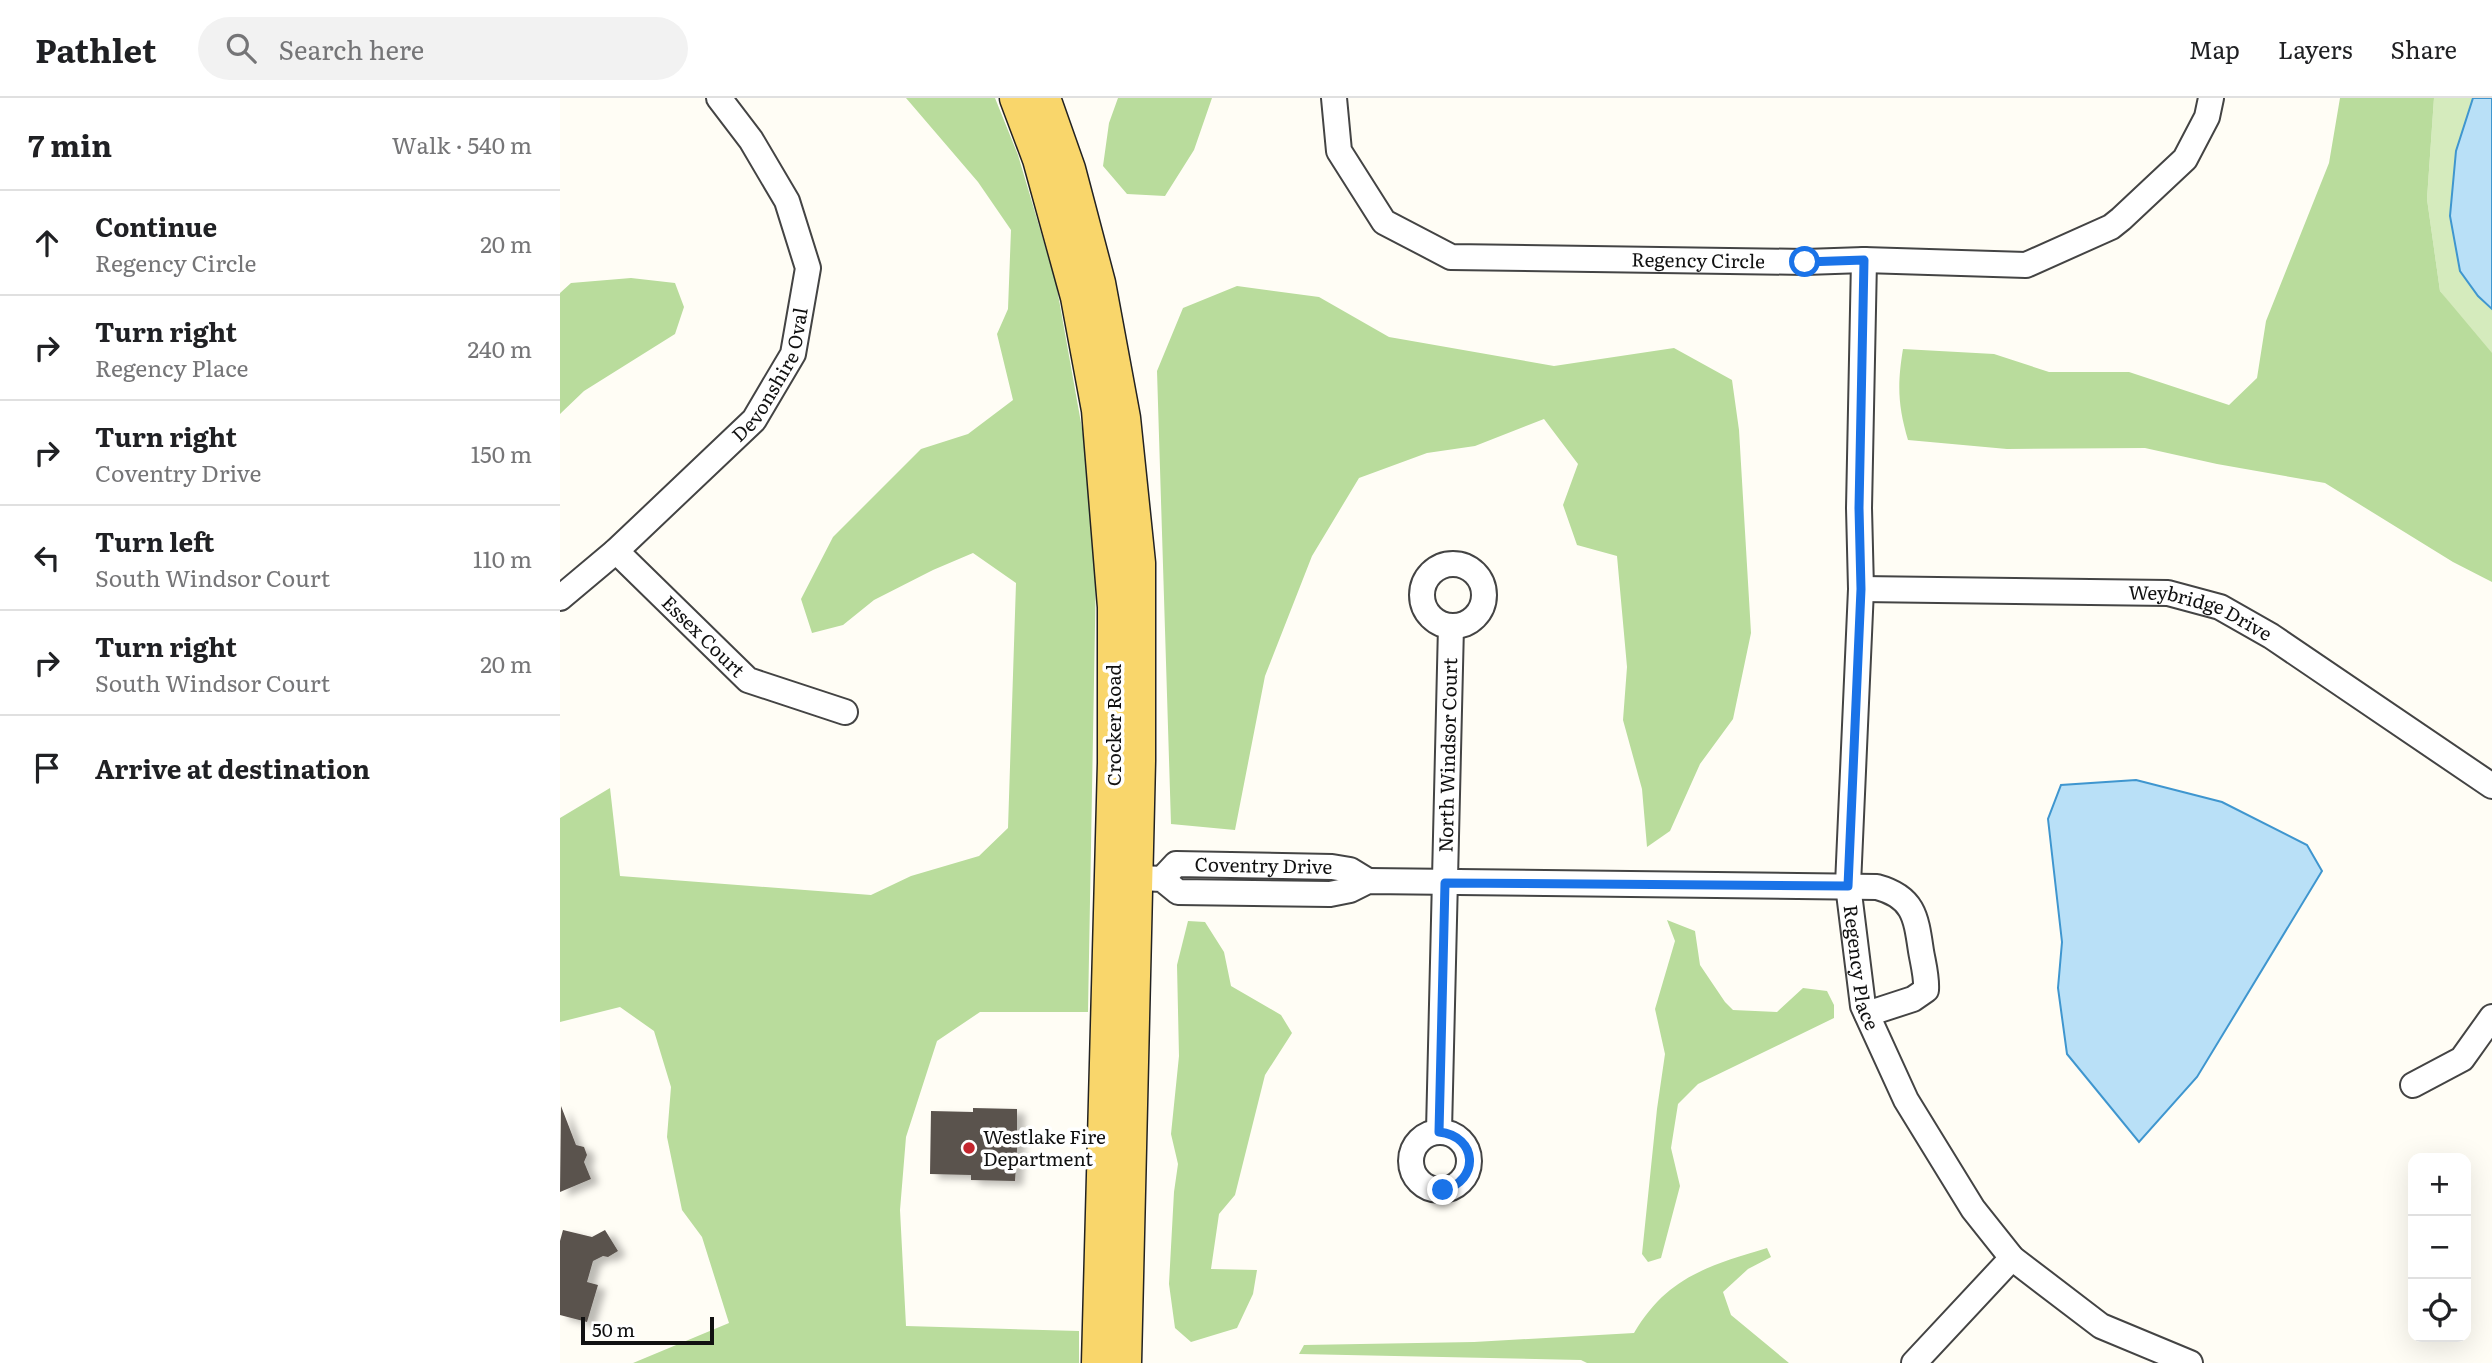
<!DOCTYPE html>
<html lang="en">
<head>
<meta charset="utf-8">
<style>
	body { margin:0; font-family:Literata,serif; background:#f2f2f2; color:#202124 }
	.controls { position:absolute; right:21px; bottom:21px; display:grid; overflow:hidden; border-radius:14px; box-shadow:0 7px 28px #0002 }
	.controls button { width:63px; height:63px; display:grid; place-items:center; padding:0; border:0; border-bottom:2px solid #e0e0e0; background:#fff; color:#202124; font:35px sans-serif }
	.scale { position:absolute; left:21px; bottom:18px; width:133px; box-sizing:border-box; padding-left:7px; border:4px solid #111; border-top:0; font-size:19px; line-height:24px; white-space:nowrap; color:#111; -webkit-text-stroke:5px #fff; paint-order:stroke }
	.stop { position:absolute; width:21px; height:21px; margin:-16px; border:5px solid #1a73e8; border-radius:50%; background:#fff }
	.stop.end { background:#1a73e8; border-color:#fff; box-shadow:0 2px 7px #0008 }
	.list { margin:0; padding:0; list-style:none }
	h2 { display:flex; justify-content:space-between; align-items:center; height:91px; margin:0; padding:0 28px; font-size:30px }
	h2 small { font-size:23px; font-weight:400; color:#757577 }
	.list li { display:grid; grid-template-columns:46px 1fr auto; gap:21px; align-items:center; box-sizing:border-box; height:105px; padding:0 28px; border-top:2px solid #e0e0e0 }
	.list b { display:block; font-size:26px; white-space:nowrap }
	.list p { margin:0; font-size:23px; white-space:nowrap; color:#757577 }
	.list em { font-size:23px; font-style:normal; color:#757577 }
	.icon { flex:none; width:38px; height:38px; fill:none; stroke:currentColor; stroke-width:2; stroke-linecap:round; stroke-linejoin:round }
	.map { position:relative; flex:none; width:1932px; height:1265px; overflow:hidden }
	header { display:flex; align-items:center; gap:42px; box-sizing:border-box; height:98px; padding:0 35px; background:#fff; border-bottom:2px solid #e0e0e0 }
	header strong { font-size:33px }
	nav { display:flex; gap:38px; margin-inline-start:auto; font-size:24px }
	.search { width:490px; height:63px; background:#f2f2f2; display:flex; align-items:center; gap:18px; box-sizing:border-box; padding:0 24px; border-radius:38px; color:#757577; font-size:26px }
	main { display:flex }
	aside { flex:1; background:#fff }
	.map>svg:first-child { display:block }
	.green { fill:#d5ebbd }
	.forest { fill:#b9dc9c }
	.water { fill:#b9e0f7; stroke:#3f96cf; stroke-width:2 }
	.building { fill:#5a524d; filter:url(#shadow) }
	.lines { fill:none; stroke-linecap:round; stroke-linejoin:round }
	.minor-casing { stroke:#444; stroke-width:28 }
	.major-casing { stroke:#222; stroke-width:35 }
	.minor { stroke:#fff; stroke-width:24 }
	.major { stroke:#f9d66b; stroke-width:32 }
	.route { stroke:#1a73e8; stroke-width:9 }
	.poi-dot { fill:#c4262e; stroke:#fff; stroke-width:2.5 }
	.labels { text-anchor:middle; stroke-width:7; stroke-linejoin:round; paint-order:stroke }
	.street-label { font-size:19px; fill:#111; stroke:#fff }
	.poi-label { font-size:19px; fill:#111; stroke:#fff; text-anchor:start }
</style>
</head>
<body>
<header>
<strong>Pathlet</strong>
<div class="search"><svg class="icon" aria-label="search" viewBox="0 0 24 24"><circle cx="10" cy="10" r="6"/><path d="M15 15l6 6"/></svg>Search here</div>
<nav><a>Map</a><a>Layers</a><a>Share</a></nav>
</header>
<main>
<aside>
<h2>7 min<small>Walk · 540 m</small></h2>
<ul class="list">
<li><svg class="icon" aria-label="ahead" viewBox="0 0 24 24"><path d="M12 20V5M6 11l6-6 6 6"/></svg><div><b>Continue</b><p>Regency Circle</p></div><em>20 m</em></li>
<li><svg class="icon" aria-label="right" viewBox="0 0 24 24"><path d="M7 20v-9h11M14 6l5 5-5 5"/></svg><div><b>Turn right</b><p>Regency Place</p></div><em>240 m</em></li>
<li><svg class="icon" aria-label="right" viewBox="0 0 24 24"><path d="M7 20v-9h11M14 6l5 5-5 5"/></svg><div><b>Turn right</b><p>Coventry Drive</p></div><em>150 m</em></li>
<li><svg class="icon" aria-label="left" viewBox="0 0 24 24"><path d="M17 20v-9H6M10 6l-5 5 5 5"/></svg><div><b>Turn left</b><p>South Windsor Court</p></div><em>110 m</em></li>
<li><svg class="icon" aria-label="right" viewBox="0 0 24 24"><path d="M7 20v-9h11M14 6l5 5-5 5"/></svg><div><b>Turn right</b><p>South Windsor Court</p></div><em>20 m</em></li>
<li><svg class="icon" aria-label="arrive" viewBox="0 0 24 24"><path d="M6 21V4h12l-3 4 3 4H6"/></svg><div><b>Arrive at destination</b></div></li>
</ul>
</aside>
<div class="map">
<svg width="1932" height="1265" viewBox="0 0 1932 1265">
	<defs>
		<filter id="shadow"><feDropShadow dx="8" dy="4.5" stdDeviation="3.5" flood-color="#0004"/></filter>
	</defs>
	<rect width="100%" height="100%" fill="#fffdf5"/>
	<!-- green -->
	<path class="green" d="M1874 0H1932V260L1880 193 1867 101Z"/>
	<!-- forest -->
	<path class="forest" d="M346 0H435L458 57 496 185 523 336 536 472 528 914H420L377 943 346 1039 340 1112 346 1228 519 1233V1265H73L169 1225 142 1139 122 1112 107 1039 111 989 94 933 60 909 0 924V720L50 690 60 778 311 797 351 778 419 758 448 730 456 485 413 455 373 472 314 502 283 527 252 535 241 501 273 439 361 351 408 336 453 302 437 236 448 211 451 132 418 84Z
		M558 0H652L634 52 605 98 567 96 543 68 549 25Z
		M1780 0H1874L1867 101 1880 193 1932 255V484L1893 464 1765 385 1657 366 1585 350 1447 351 1348 342C1338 308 1337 287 1343 251L1434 256 1489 274H1569L1669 307 1697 280 1706 223 1769 65Z
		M71 180 115 185 124 209 115 236 24 293 0 316V195L11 185Z
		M677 188 759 199 829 239 994 268 1114 250 1172 282 1179 332 1191 535 1173 621 1140 666 1110 733 1087 749 1082 691 1063 622 1067 569 1057 458 1017 447 1003 407 1018 366 984 321 915 348 867 355 799 380 752 458 705 578 675 732 611 726 597 273 623 210Z
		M1107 822 1135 833 1140 867 1165 904 1173 912 1217 914 1243 890 1267 893 1274 907V920L1138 986 1118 1006 1111 1050 1120 1088 1101 1160 1088 1164 1082 1156 1097 1011 1105 956 1095 911 1115 843Z
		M628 823 645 824 664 854 671 888 721 917 732 935 705 977 675 1097 659 1116 651 1171 697 1172 693 1196 677 1230 631 1244 615 1230 609 1186 614 1094 618 1066 611 1036 619 958 617 867Z
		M1207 1150 1211 1159 1188 1171 1163 1194 1171 1217 1229 1265H1027L1021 1262 739 1256 744 1247 914 1244 1074 1235C1107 1179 1148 1168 1207 1150Z"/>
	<!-- water -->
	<path class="water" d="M1913 0H1932V211L1918 198 1900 173 1890 118 1896 53Z
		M1576 682 1662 704 1747 747 1762 773 1637 979 1579 1044 1507 956 1498 890 1502 844 1488 721 1501 687Z"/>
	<!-- building -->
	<path class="building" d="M1 1008 16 1047 24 1049 27 1057 24 1064 31 1081 0 1094Z
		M413 1010 457 1011V1037H458L455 1083 411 1082V1077L370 1076 371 1013 413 1014Z
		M3 1132 32 1139 45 1132 58 1153 48 1159 43 1158 33 1163 27 1184 38 1187 27 1224 0 1217V1143Z"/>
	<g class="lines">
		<!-- minor casing -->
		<g class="minor-casing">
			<g id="minor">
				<path id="s1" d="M774 0 779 53 824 124 891 159 1245 164 1304 162 1466 167 1551 129 1561 121 1625 61 1647 19 1651 0"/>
				<path id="s2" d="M1304 162 1299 410 1301 491 1288 787 1303 908 1346 1002 1413 1111 1452 1160 1541 1228 1630 1265"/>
				<path id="s3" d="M56 453 188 582 285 614"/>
				<circle cx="893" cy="497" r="31"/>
				<path id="s4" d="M1301 491 1608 495 1660 509 1711 538 1932 688"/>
				<path id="s5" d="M0 500 56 453 194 322 233 256 248 170 227 103 191 42 159 0"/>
				<path d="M559 779 602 781 618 794 770 796 790 792 808 783 1317 789C1354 799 1356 819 1361 853 1363 865 1367 879 1366 892L1353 901 1307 916"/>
				<path id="s6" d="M602 781 616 766 772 769 790 772 808 783"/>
				<path d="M1853 987 1902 961 1932 919"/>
				<path id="s7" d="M879 1033 891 528"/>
				<circle cx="880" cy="1063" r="29"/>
				<path d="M1354 1265 1452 1160"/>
			</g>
		</g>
		<!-- major casing -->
		<g class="major-casing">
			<path id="major" d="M456 0 479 61 517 199 538 312 554 509V665L538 1265
				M484 0 509 71 539 185 564 320 579 465V663L565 1265"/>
		</g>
		<!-- minor -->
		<use href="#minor" class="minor"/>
		<!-- major -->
		<use href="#major" class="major"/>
	</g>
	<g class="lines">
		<!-- route -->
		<path class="route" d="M883 1092C920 1083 918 1038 879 1034L885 785 1288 788 1301 491 1299 410 1304 162 1245 164"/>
	</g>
	<!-- markers -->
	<circle class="poi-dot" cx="409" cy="1050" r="7"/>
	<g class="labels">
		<!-- street labels -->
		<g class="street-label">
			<text dy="7" stroke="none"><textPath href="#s1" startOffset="460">Regency Circle</textPath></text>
			<text dy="7" stroke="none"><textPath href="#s5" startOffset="312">Devonshire Oval</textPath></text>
			<text dy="7" stroke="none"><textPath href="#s4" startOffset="343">Weybridge Drive</textPath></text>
			<text dy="7" stroke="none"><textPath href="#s3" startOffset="122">Essex Court</textPath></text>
			<text transform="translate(554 627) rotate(-90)" y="7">Crocker Road</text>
			<text dy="7" stroke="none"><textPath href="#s7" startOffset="376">North Windsor Court</textPath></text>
			<text dy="7" stroke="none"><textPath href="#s6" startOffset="108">Coventry Drive</textPath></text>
			<text dy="7" stroke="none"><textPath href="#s2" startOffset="709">Regency Place</textPath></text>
		</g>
		<!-- poi labels -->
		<g class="poi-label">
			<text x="423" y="1046">Westlake Fire<tspan x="423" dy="22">Department</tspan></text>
		</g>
	</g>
</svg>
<div class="controls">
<button>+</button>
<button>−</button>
<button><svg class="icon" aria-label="locate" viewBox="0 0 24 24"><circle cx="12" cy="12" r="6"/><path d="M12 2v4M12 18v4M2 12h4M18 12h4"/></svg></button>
</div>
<div class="scale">50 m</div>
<div class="stop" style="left:1245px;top:164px"></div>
<div class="stop end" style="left:883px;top:1092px"></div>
</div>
</main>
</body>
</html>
